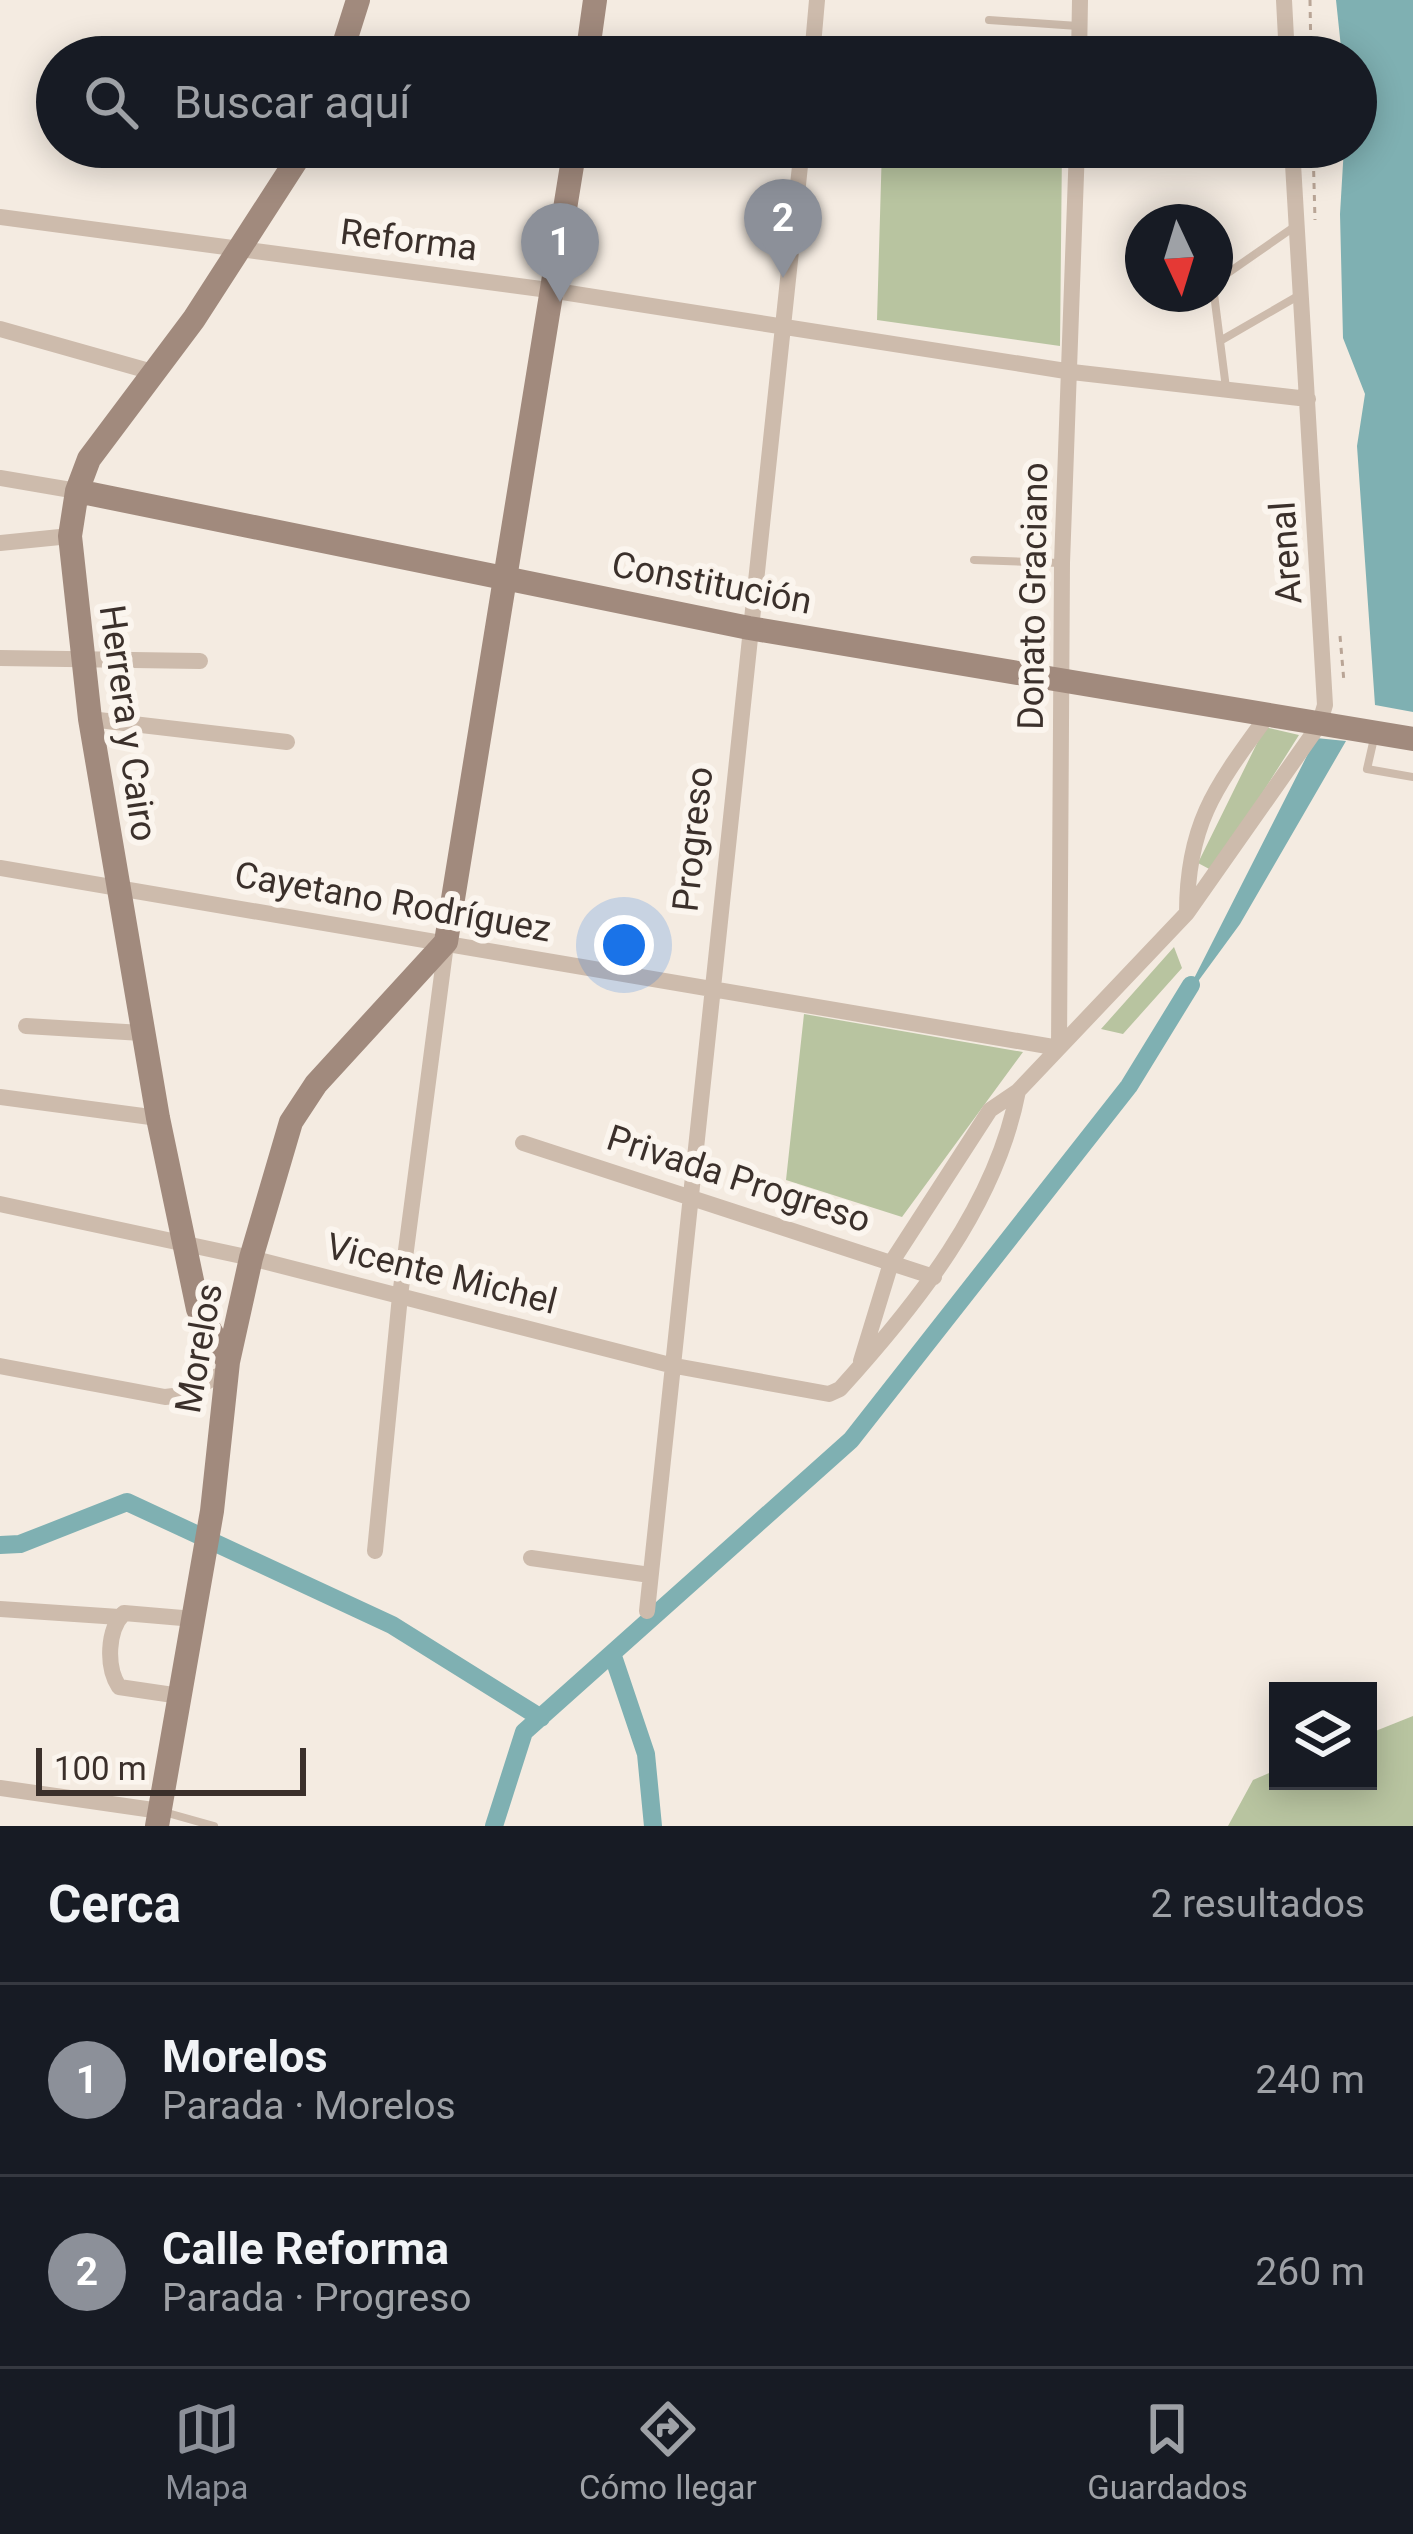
<!DOCTYPE html>
<html lang="es">
<head>
<meta charset="utf-8">
<style>
	body { margin:0; font-family:Roboto,sans-serif; background:#242831; color:#f1f3f6 }
	.controls { position:absolute; right:36px; bottom:36px; display:grid; overflow:hidden; border-radius:0px; box-shadow:0 6px 30px #0003 }
	.controls button { width:108px; height:108px; display:grid; place-items:center; padding:0; border:0; border-bottom:3px solid #363941; background:#171b24; color:#f1f3f6; font:60px sans-serif }
	.compass { position:absolute; left:1125px; top:204px; width:108px; height:108px; border-radius:50%; background:#171b24; box-shadow:0 6px 30px #0003; rotate:176deg }
	.scale { position:absolute; left:36px; bottom:30px; width:270px; box-sizing:border-box; padding-left:12px; border:6px solid #3b302b; border-top:0; font-size:33px; line-height:42px; white-space:nowrap; color:#3b302b; -webkit-text-stroke:9px #fbf5ee; paint-order:stroke }
	.you { position:absolute; left:624px; top:945px; width:42px; height:42px; margin:-30px; border:9px solid #fff; border-radius:50%; background:#1a73e8; box-shadow:0 0 0 18px #1a73e833 }
	.badge { display:grid; place-items:center; width:78px; height:78px; border-radius:50%; background:#8c9099; color:#fff; font-size:39px; font-weight:700 }
	.pin { position:absolute; translate:-50% -99px; filter:drop-shadow(0 3px 6px #0008) }
	.pin::after { content:''; position:absolute; top:63px; width:42px; height:36px; background:inherit; clip-path:polygon(0 0,100% 0,50% 100%) }
	.list { margin:0; padding:0; list-style:none }
	h2 { display:flex; justify-content:space-between; align-items:center; height:156px; margin:0; padding:0 48px; font-size:51px }
	h2 small { font-size:39px; font-weight:400; color:#9ea1a6 }
	.list li { display:grid; grid-template-columns:78px 1fr auto; gap:36px; align-items:center; box-sizing:border-box; height:192px; padding:0 48px; border-top:3px solid #363941 }
	.list b { display:block; font-size:45px; white-space:nowrap }
	.list p { margin:0; font-size:39px; white-space:nowrap; color:#9ea1a6 }
	.list em { font-size:39px; font-style:normal; color:#9ea1a6 }
	.icon { flex:none; width:66px; height:66px; fill:none; stroke:currentColor; stroke-width:2; stroke-linecap:round; stroke-linejoin:round }
	.map { position:relative; flex:none; width:1413px; height:1826px; overflow:hidden }
	.search { position:absolute; background:#171b24; box-shadow:0 6px 30px #0003; left:36px; right:36px; top:36px; height:132px; display:flex; align-items:center; gap:30px; box-sizing:border-box; padding:0 42px; border-radius:66px; color:#9ea1a6; font-size:45px }
	.sheet { height:540px; background:#171b24 }
	nav { display:flex; justify-content:space-around; align-items:center; box-sizing:border-box; height:168px; border-top:3px solid #363941; background:#171b24; font-size:33px; color:#9ea1a6 }
	nav a { display:grid; justify-items:center; gap:6px }
	nav .on { color:#8c9099 }
	.map>svg:first-child { display:block }
	.green { fill:#b8c4a0 }
	.water { fill:#7fb0b2 }
	.lines { fill:none; stroke-linecap:round; stroke-linejoin:round }
	.canal { stroke:#7fb0b2; stroke-width:18 }
	.path { stroke:#b9a596; stroke-width:3; stroke-dasharray:6 6; stroke-linecap:butt }
	.lane { stroke:#cdbbac; stroke-width:8 }
	.street { stroke:#cdbbac; stroke-width:16 }
	.secondary { stroke:#a18a7d; stroke-width:24 }
	.labels { text-anchor:middle; stroke-width:12; stroke-linejoin:round; paint-order:stroke }
	.street-label { font-size:36px; fill:#3b302b; stroke:#fbf5ee }
</style>
</head>
<body>
<div class="map">
<svg width="1413" height="1826" viewBox="0 0 1413 1826">
	<rect width="100%" height="100%" fill="#f4ebe1"/>
	<!-- green -->
	<path class="green" d="M885 40 1063 54V57H885Z
		M882 147H1062L1060 346 877 320Z
		M1265 727 1299 735 1213 871 1198 863Z
		M1174 947 1182 968 1123 1034 1101 1029Z
		M804 1014 1023 1052 902 1217 786 1180Z
		M1413 1716V1826H1228L1253 1780 1278 1769V1781H1368V1734Z"/>
	<!-- water -->
	<path class="water" d="M1336 0H1413V712L1375 705 1357 446 1365 394 1343 338 1340 214 1344 147H1356V57H1342Z
		M1316 738 1346 741 1240 924 1180 1006Z"/>
	<g class="lines">
		<!-- canal -->
		<path class="canal" d="M0 1545 20 1544 127 1502 392 1625 541 1718
			M613 1656 646 1754 653 1826
			M494 1826 524 1732 851 1440 1129 1086 1191 985"/>
		<!-- path -->
		<path class="path" d="M1310 0 1311 57
			M1313 147 1315 220
			M1340 636 1344 682"/>
		<!-- lane -->
		<path class="lane" d="M989 20 1078 26
			M1215 282 1294 227
			M1214 294 1226 388
			M1220 341 1298 296
			M974 560 1061 563
			M1375 734 1367 769 1413 777
			M164 1812 214 1826"/>
		<!-- street -->
		<path class="street" d="M1284 0 1287 57
			M812 57 817 0
			M1079 57 1080 0
			M0 217 556 291 1072 372 1308 399
			M0 329 156 373
			M0 478 77 491
			M0 543 70 536
			M0 658 200 661
			M1268 715C1217 785 1187 822 1187 913L1319 725 1325 705 1292 147
			M90 719 287 742
			M0 868 1059 1048 1062 563 1077 147
			M26 1026 142 1033
			M0 1097 158 1118
			M523 1143 934 1277
			M0 1204 251 1258 670 1365 829 1394 840 1389C916 1305 996 1206 1018 1091
			M861 1361 891 1263 990 1110 1018 1091 1187 913
			M0 1366 165 1397 182 1395 227 1371
			M375 1551 400 1296 446 944
			M531 1558 650 1575
			M0 1609 119 1617
			M647 1611 802 147
			M180 1696 119 1687C106 1667 107 1630 124 1613L194 1619
			M0 1788 160 1811"/>
		<!-- secondary -->
		<path class="secondary" d="M340 57 358 0
			M587 57 595 0
			M77 491 749 628 1413 739
			M228 1362 198 1309 158 1118 90 719 70 536 77 491 89 459 194 319 305 147
			M157 1826 212 1511 228 1362 251 1258 291 1122 316 1084 446 942 575 147"/>
	</g>
	<g class="labels">
		<!-- street labels -->
		<g class="street-label">
			<text transform="translate(409 239) rotate(7)" y="13">Reforma</text>
			<text transform="translate(1285 553) rotate(-94)" y="13">Arenal</text>
			<text transform="translate(712 582) rotate(11)" y="13">Constitución</text>
			<text transform="translate(1032 596) rotate(-89)" y="13">Donato Graciano</text>
			<text transform="translate(129 723) rotate(82)" y="13">Herrera y Cairo</text>
			<text transform="translate(692 839) rotate(-84)" y="13">Progreso</text>
			<text transform="translate(393 901) rotate(10)" y="13">Cayetano Rodríguez</text>
			<text transform="translate(739 1178) rotate(18)" y="13">Privada Progreso</text>
			<text transform="translate(442 1273) rotate(14)" y="13">Vicente Michel</text>
			<text transform="translate(198 1348) rotate(-80)" y="13">Morelos</text>
		</g>
	</g>
</svg>
<div class="controls">
<button><svg class="icon" aria-label="layers" viewBox="0 0 24 24"><path d="M12 4l9 5-9 5-9-5zM3 14l9 5 9-5"/></svg></button>
</div>
<svg class="compass" viewBox="-18 -18 36 36"><path d="M0-13l5 13h-10z" fill="#e53935"/><path d="M0 13l5-13h-10z" fill="#9ea1a6"/></svg>
<div class="scale">100 m</div>
<div class="you"></div>
<div class="pin badge" style="left:560px;top:302px">1</div>
<div class="pin badge" style="left:783px;top:278px">2</div>
<div class="search"><svg class="icon" aria-label="search" viewBox="0 0 24 24"><circle cx="10" cy="10" r="6"/><path d="M15 15l6 6"/></svg>Buscar aquí</div>
</div>
<section class="sheet">
<h2>Cerca<small>2 resultados</small></h2>
<ul class="list">
<li><span class="badge">1</span><div><b>Morelos</b><p>Parada · Morelos</p></div><em>240 m</em></li>
<li><span class="badge">2</span><div><b>Calle Reforma</b><p>Parada · Progreso</p></div><em>260 m</em></li>
</ul>
</section>
<nav>
<a class="on"><svg class="icon" aria-label="map" viewBox="0 0 24 24"><path d="M3 6l6-2 6 2 6-2v14l-6 2-6-2-6 2zM9 4v14M15 6v14"/></svg>Mapa</a>
<a><svg class="icon" aria-label="directions" viewBox="0 0 24 24"><path d="M12 3l9 9-9 9-9-9zM9 14v-3h6M13 9l2 2-2 2"/></svg>Cómo llegar</a>
<a><svg class="icon" aria-label="saved" viewBox="0 0 24 24"><path d="M7 4h10v16l-5-4-5 4z"/></svg>Guardados</a>
</nav>
</body>
</html>
